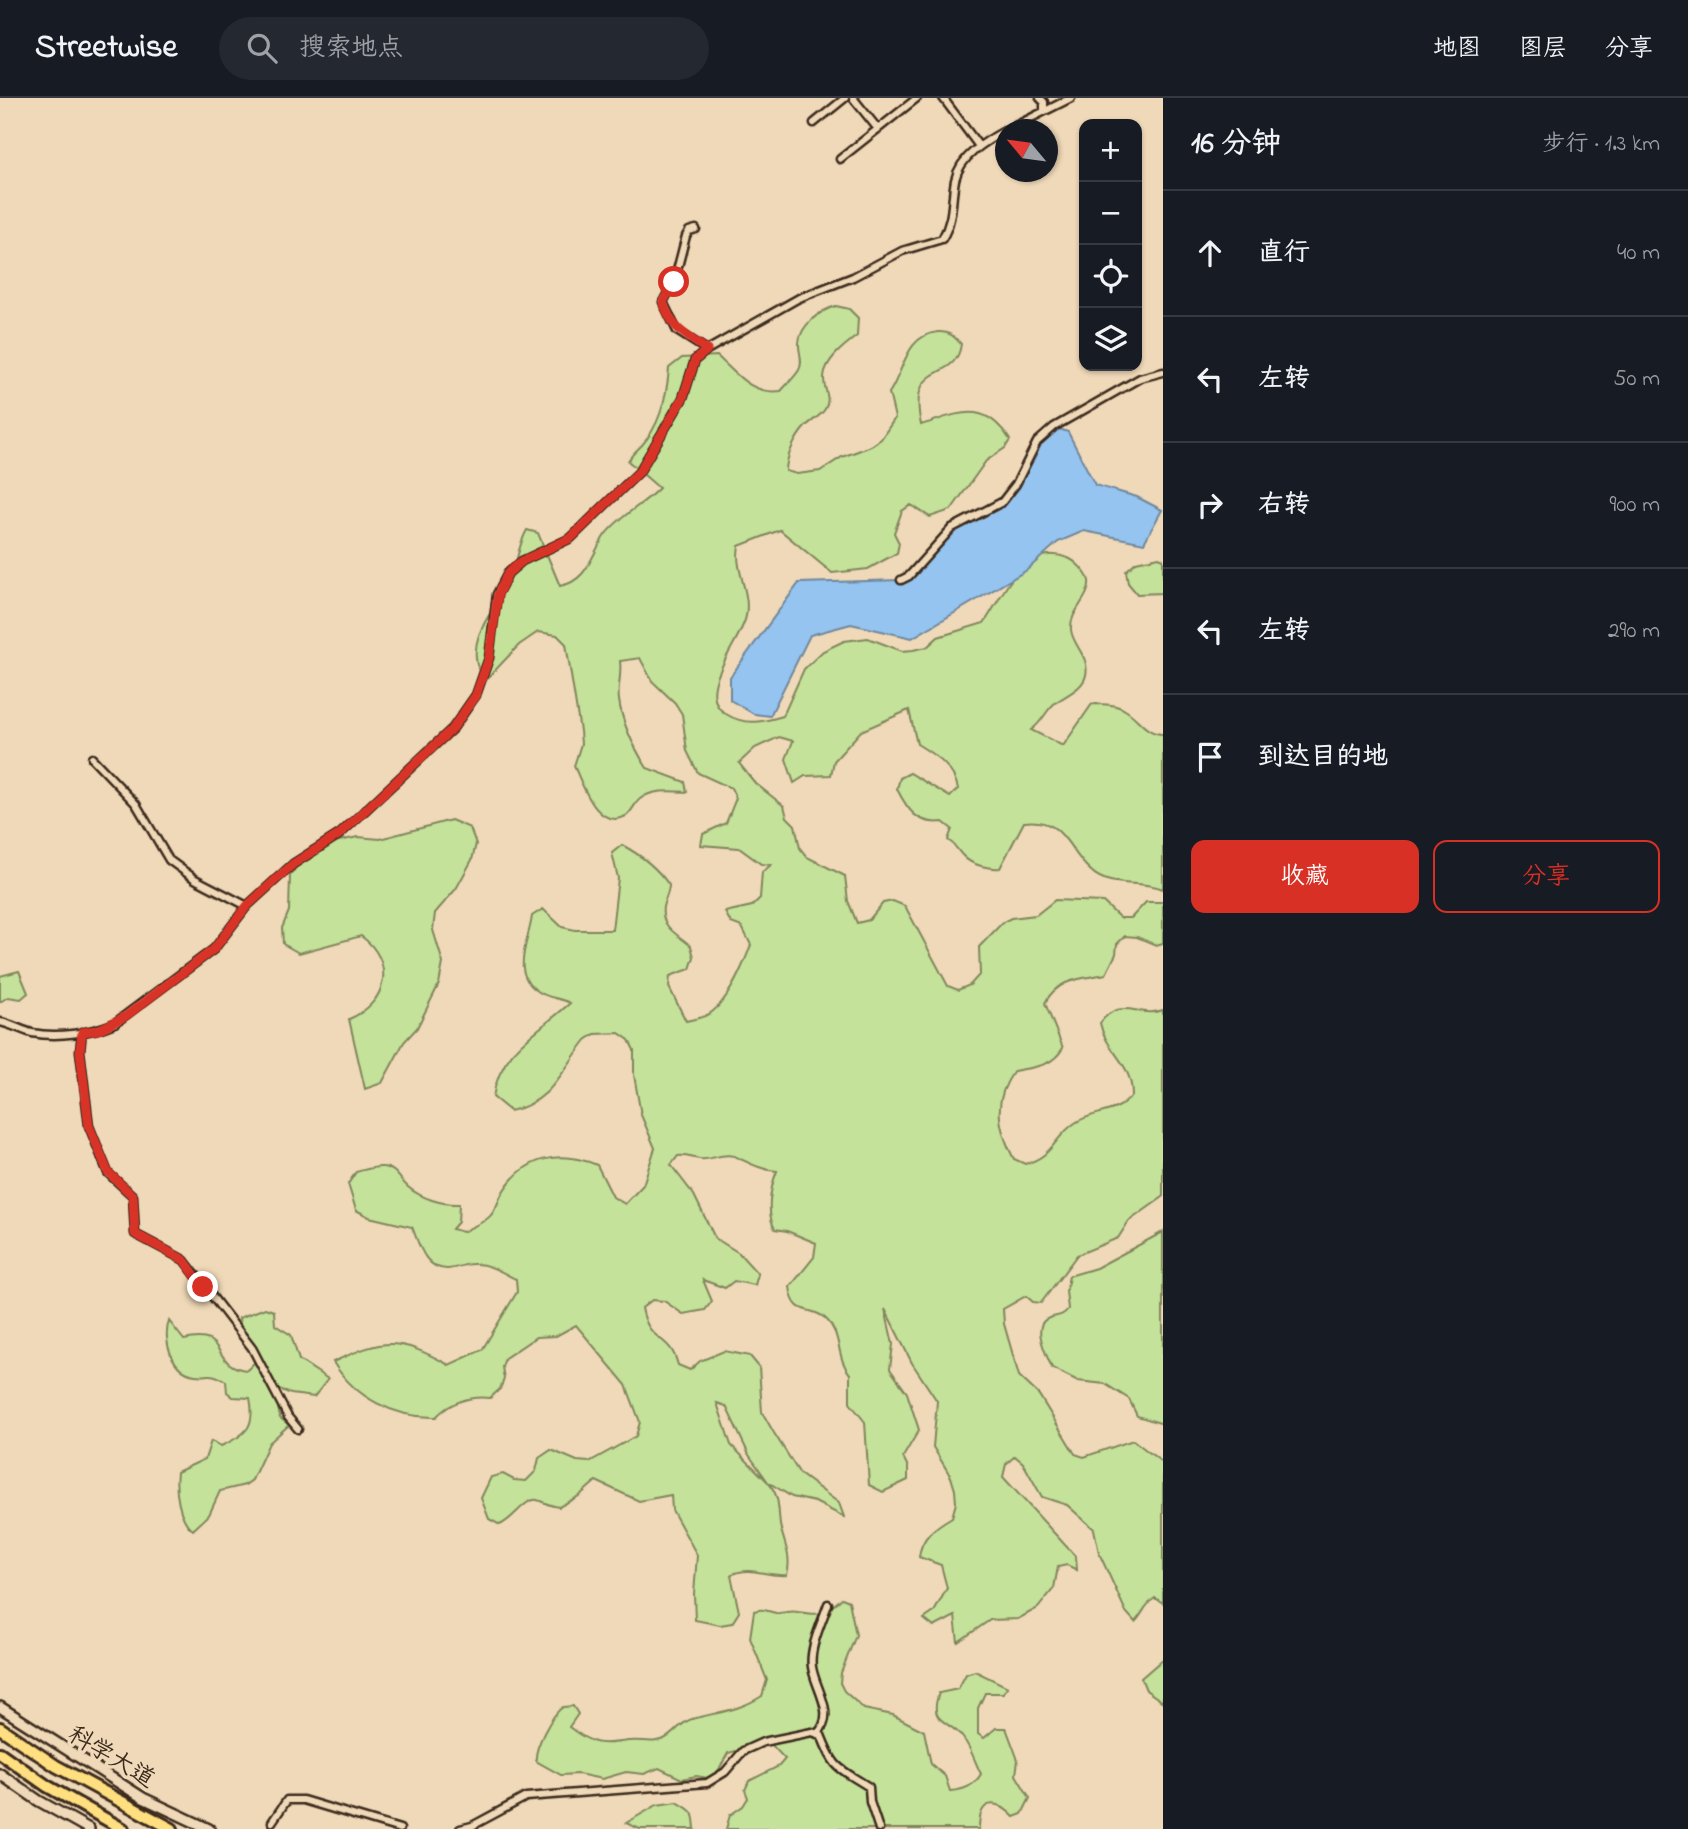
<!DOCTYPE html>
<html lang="zh">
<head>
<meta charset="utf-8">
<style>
	body { margin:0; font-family:"Indie Flower","LXGW WenKai TC",sans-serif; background:#242831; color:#f1f3f6 }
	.controls { position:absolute; right:21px; top:21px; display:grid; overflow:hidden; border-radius:14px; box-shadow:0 2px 5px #0004 }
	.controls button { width:63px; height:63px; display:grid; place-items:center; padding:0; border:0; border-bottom:2px solid #363941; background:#171b24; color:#f1f3f6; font:35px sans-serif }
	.compass { position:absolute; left:995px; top:21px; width:63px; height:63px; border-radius:50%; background:#171b24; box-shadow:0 2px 5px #0004; rotate:299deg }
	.stop { position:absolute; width:21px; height:21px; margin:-16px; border:5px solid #d93025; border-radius:50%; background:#fff }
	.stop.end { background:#d93025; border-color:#fff; box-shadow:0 2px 7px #0008 }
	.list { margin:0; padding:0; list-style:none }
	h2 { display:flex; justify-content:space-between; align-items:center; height:91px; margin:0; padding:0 28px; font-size:30px }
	h2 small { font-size:23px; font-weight:400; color:#9ea1a6 }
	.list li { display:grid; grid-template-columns:46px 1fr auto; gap:21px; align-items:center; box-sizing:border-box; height:126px; padding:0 28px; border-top:2px solid #363941 }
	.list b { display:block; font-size:26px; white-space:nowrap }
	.list em { font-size:23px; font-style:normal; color:#9ea1a6 }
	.actions { display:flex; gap:14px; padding:21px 28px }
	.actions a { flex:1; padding:16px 0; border:2px solid #d93025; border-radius:14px; text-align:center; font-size:24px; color:#d93025 }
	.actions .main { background:#d93025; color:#fff }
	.icon { flex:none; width:38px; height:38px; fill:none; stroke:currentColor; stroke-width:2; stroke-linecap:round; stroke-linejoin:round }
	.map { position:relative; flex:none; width:1163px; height:1731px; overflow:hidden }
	header { display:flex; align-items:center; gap:42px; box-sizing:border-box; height:98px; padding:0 35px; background:#171b24; border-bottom:2px solid #363941 }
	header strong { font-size:33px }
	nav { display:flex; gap:38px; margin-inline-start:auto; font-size:24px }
	.search { width:490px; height:63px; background:#242831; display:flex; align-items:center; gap:18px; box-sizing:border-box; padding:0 24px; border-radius:38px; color:#9ea1a6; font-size:26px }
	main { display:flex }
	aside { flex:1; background:#171b24 }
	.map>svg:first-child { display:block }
	.green { fill:#c4e29a; stroke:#80865c; stroke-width:2; fill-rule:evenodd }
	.water { fill:#94c4ef; stroke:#70869b; stroke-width:2 }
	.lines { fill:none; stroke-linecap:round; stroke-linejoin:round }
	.minor-tunnel { stroke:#ccb699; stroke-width:6; stroke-dasharray:6 3; stroke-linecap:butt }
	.minor-casing { stroke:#3b2a1e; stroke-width:11 }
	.secondary-casing { stroke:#3b2a1e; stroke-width:14 }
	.trunk-casing { stroke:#3b2a1e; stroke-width:16 }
	.minor { stroke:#f0d9b8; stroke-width:6 }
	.secondary { stroke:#f0d9b8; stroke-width:9 }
	.trunk { stroke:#ffdf80; stroke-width:10 }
	.route { stroke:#d93025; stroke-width:9 }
	.labels { text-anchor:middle; stroke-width:7; stroke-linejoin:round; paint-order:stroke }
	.street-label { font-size:24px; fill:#3b2a1e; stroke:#f0d9b8 }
</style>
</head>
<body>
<header>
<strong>Streetwise</strong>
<div class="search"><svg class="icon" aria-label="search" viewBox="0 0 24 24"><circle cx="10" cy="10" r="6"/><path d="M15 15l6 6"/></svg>搜索地点</div>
<nav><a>地图</a><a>图层</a><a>分享</a></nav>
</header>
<main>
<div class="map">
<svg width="1163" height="1731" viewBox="0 0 1163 1731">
	<rect width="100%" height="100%" fill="#f0d9b8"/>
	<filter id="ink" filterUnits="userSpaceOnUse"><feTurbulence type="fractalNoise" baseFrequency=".0143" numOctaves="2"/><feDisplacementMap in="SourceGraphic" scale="14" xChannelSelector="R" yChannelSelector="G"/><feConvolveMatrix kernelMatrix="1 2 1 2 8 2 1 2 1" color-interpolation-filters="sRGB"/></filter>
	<g filter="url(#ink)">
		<!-- green -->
		<path class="green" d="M836 208 849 211 858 220 857 238C845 247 825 262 824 279 823 291 832 300 825 311 821 318 811 323 805 329 795 340 786 359 786 373L797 376 820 373 842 359 871 348 881 341 895 320 889 295C904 274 905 237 938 234 949 233 954 238 961 246 956 287 907 259 921 327 958 316 984 300 1010 342L1005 350 986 363 951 412 930 419 911 407 902 413 894 435 899 445 897 455 868 471 832 475 780 432 739 448C734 473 751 493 746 518 742 543 692 595 726 616 745 628 763 624 783 618L804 571 823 553 844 543 868 540 902 553 913 552 927 549 938 539 984 525C1004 497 1022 443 1068 460 1076 463 1087 475 1089 483 1091 500 1069 513 1071 532 1073 548 1090 559 1086 577 1083 591 1066 597 1055 605 1046 612 1042 625 1031 632L1063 648 1092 606C1103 606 1116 606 1125 612 1139 620 1145 636 1163 636V791C1140 781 1110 792 1090 772 1066 750 1064 719 1024 724L1000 770C989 771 971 767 963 758 957 752 956 747 948 742L952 731 943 724C918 727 908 713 897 691L900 680 910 675 950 699 958 691C954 669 935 657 917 646L909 612 861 633 834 663 831 677 805 678 794 685 786 661 793 643 779 639 755 650 739 665 755 685 784 708 787 719 795 727 800 750 807 759 845 778 848 803 857 825 869 822 883 805 893 803 905 808 948 888 958 892 970 887 980 876 979 849 1003 824 1011 820 1036 817 1055 802 1103 804 1120 820H1131L1146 804H1163V845L1156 847 1137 839 1125 838 1117 846 1116 856 1106 876C1081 881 1058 880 1045 905L1063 950C1052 969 1034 969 1014 973 992 1003 998 1030 1014 1061L1025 1066C1054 1058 1053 1040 1075 1025 1094 1012 1118 1017 1132 997 1132 964 1106 954 1100 925 1121 897 1139 921 1163 912V1099L1129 1123 1118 1140 1077 1157 1041 1205 1033 1204 1026 1198 1003 1211 1004 1226 1019 1278 1039 1297 1075 1356 1084 1359 1133 1342 1163 1365V1505L1155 1500C1145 1506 1143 1516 1135 1524L1126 1514 1099 1455 1094 1431 1067 1407 1042 1399 1023 1365 1015 1358 1006 1366 1003 1379 1076 1459 1077 1472 1067 1467 1058 1469 1054 1490 1038 1510 1018 1521 990 1522 958 1544 955 1518 934 1529 924 1521 934 1514 947 1490 941 1467 919 1459C921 1439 935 1429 952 1419L956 1405 955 1392 951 1379 933 1349 937 1303 912 1265 885 1211 893 1246 890 1271 907 1295 919 1332 903 1359 908 1369V1382L883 1394 869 1387 865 1324 850 1305V1276C836 1260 842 1237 827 1222 812 1206 794 1221 790 1189L814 1159 816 1145 787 1133 775 1131C766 1116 770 1090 777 1073 761 1072 748 1064 734 1058 721 1054 712 1063 700 1061 692 1060 687 1057 678 1058L671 1067 694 1097 715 1140 739 1155 758 1176 755 1187 734 1183 725 1190 703 1182 712 1203 705 1212 683 1216 664 1203 652 1202 642 1210C649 1247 669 1234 678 1267L690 1272 700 1263 724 1253 750 1258 759 1269 762 1314 774 1335 800 1376 839 1405 844 1419 815 1404 792 1399 768 1384C780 1398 778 1410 780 1427 784 1446 792 1458 787 1477 766 1479 751 1467 731 1477L739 1514 732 1525 720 1527 695 1522 694 1496 697 1457 672 1412 671 1397 639 1403 596 1383 579 1398 559 1409C550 1408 544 1404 537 1402 525 1400 514 1421 500 1427L489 1421 481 1400 491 1379 503 1376 514 1382 526 1383 536 1373 539 1360 551 1352 577 1363 589 1364 636 1338 640 1324 626 1287 576 1227 556 1238 536 1239 505 1260 502 1269 504 1281 500 1291 490 1300C470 1298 450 1304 436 1319 395 1320 355 1300 333 1264 385 1240 398 1239 449 1267L482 1252 517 1194 516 1181C503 1175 490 1166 475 1166 466 1165 458 1170 448 1171 425 1172 419 1146 412 1129L369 1119 356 1112 348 1086 356 1074C364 1072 374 1068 383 1069 396 1070 399 1081 408 1089 421 1100 442 1107 459 1106L458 1124 452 1131 463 1134C472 1128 485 1125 491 1117 497 1110 499 1100 504 1092 526 1058 561 1052 597 1067L613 1099 625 1106 643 1087 655 1050 641 1017 634 977V952L629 942 619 935 595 936 586 942C562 972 551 1005 510 1013L493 999C500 951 538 935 570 905 560 900 548 900 539 894 509 875 529 844 532 818L543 811 562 829 575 832H612L618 780 612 755 622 747C641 757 657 770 669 787 669 796 664 802 663 809 660 830 679 837 691 848L694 859 690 871 670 878 669 889 686 923C694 921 705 920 712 914 730 900 743 868 751 847L742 829 731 825 725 814 752 808 760 800 762 774 771 767 761 766 739 750 701 747 703 736 726 725 736 700 731 690 698 675 687 653 682 616 675 605 652 583 640 560 620 563C622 577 617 589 619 602 622 625 635 651 647 670L685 684 687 694C672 693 652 691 640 701 634 706 632 714 626 718 597 733 583 687 574 668L581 646 580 633 566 546 557 537 538 534 519 547 488 580 479 573C465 537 498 510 511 479 518 463 518 447 527 432L538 435 560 488C588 483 591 457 605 437 619 418 643 407 659 390L628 363C632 356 636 353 642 347 661 326 667 297 669 270L682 260 717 258C737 276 751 297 781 293 787 286 795 279 799 272 804 262 798 254 799 245 800 227 821 212 836 208ZM717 1305 726 1308 749 1357 768 1384 731 1347Z
			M1159 459 1163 461V495L1137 496 1128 485 1126 473 1136 464Z
			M451 722 470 730 476 746 472 762 456 791 435 815 433 832 443 865 439 886 417 930 404 944 382 985 365 991 349 921C388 905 396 864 361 838L299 855 283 846 282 830 289 813 290 778 311 749 358 739 380 741Z
			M19 873 28 895 21 901 8 899 0 904V878Z
			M1163 1134V1326L1137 1318 1129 1301 1105 1286 1078 1283 1052 1270C1047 1258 1030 1226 1049 1220 1057 1217 1062 1219 1068 1211L1066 1193 1069 1178 1096 1170Z
			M265 1210 274 1213 275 1227 291 1237 299 1262 328 1281 314 1299 291 1296 274 1289 280 1320 289 1327 269 1345 252 1382 245 1387 220 1393 209 1417 193 1432C178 1421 175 1391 177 1374L205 1361 211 1343 221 1348C246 1337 256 1329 250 1300L233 1299 227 1294 226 1283C208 1273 211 1279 195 1277 172 1274 162 1242 169 1223L184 1242C230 1231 209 1268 247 1272L254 1265C254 1249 240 1237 239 1220Z
			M842 1500 849 1503 856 1537 841 1575 840 1585 844 1593 864 1611 893 1617 924 1633 931 1666 945 1678 950 1693C964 1692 974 1688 981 1676 975 1664 971 1650 963 1640 951 1622 927 1627 939 1595L958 1591 966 1576 975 1573 1008 1589 1003 1595H985L978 1610V1636L984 1640 996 1630H1006L1018 1662 1016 1677 1030 1700 1022 1716 1014 1719C995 1699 979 1702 979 1731H726L730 1717 743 1708 748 1700 745 1692 749 1683 779 1668 785 1661 769 1644 728 1655 716 1677 708 1680 696 1678 682 1681 659 1670 644 1676 626 1674 602 1681 578 1676 561 1677 536 1663C534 1650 552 1616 563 1609L573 1608 578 1616 569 1629C594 1648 600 1647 629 1643 643 1641 652 1647 666 1640 675 1635 681 1624 692 1621 717 1614 739 1613 762 1598L767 1582 750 1540 754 1513C764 1510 766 1513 776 1515 783 1516 790 1512 798 1514 823 1518 823 1517 842 1500Z
			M1163 1561V1604L1146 1592 1141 1580Z
			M677 1704C693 1713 694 1713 695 1731H640L626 1725 657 1707Z"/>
		<!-- water -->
		<path class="water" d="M1054 329 1068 334 1095 387 1137 399 1162 412 1144 445 1084 433 1058 444 1027 472 912 540 851 526 810 537 770 618 754 616 730 602V579L799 485 901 482 952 430 1002 404 1037 344Z"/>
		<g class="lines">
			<!-- minor-tunnel -->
			<path class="minor-tunnel" d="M269 1731 272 1724"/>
			<!-- minor casing -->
			<g class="minor-casing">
				<path id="minor" d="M853 0 878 31
					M943 0 978 47
					M1040 0 1044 4V12
					M814 25 845 0
					M1007 32 1071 0
					M840 61 917 0
					M696 131 689 133 686 138 674 184 663 204 677 233 707 252
					M901 482 909 478 952 430 1002 404 1016 386 1037 344 1054 329 1140 280 1163 274
					M92 660 136 706 169 762 195 781 247 808 293 766 340 736 453 630 476 597 489 560 497 496 508 475 522 463 571 440 639 374 683 300 695 262 707 252 799 200 853 179 902 153 942 141C954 121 951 104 955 82 960 58 986 43 1006 32
					M0 924C11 926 21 932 32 935 58 940 91 935 115 925L214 851 247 808
					M82 934 80 953 89 1028 108 1075 133 1098 135 1136 184 1162 252 1250 288 1319 298 1331
					M817 1636C837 1616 815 1591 812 1569 809 1550 822 1524 828 1506
					M272 1724 287 1702H303L400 1731
					M460 1731 472 1728 526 1699 707 1685 725 1674 743 1653 763 1644 812 1634 821 1637C835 1673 838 1669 869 1689L870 1704 879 1731"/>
			</g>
			<!-- secondary casing -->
			<g class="secondary-casing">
				<path id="secondary" d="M0 1609 143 1700 209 1731
					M0 1676 39 1703 89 1731"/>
			</g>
			<!-- trunk casing -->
			<g class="trunk-casing">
				<path id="trunk" d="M0 1630 56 1668 172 1731
					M0 1655 47 1688 123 1731"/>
			</g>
			<!-- minor -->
			<use href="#minor" class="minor"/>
			<!-- secondary -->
			<use href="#secondary" class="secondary"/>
			<!-- trunk -->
			<use href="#trunk" class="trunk"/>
		</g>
	</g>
	<g class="lines" filter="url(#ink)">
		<!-- route -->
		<path class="route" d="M203 1189 184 1162 135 1136 133 1098 108 1074 89 1028 80 953 82 934 98 932 126 918 214 851 247 808 293 766 340 736 453 630 476 597 489 560 498 496 508 475 522 463 571 440 639 374 683 300 695 262 707 252C684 235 673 233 663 204L674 184"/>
	</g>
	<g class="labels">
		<!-- street labels -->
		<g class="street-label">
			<text transform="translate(112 1658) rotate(31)" y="8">科学大道</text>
		</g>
	</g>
</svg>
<div class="controls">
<button>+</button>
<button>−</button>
<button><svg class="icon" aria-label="locate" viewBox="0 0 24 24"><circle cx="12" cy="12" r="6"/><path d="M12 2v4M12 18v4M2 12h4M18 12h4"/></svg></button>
<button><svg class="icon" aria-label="layers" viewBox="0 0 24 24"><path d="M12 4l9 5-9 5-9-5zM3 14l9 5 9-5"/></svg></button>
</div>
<svg class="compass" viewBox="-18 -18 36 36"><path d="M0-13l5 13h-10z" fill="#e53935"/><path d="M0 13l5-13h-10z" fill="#9ea1a6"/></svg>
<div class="stop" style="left:674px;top:184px"></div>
<div class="stop end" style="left:203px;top:1189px"></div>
</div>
<aside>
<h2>16 分钟<small>步行 · 1.3 km</small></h2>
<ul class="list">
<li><svg class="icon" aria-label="ahead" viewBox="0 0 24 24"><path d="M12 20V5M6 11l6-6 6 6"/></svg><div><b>直行</b></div><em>40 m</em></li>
<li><svg class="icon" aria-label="left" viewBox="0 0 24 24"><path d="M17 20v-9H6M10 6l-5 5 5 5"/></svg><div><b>左转</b></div><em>50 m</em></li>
<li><svg class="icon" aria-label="right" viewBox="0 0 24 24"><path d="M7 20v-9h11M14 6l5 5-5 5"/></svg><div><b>右转</b></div><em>900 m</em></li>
<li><svg class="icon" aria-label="left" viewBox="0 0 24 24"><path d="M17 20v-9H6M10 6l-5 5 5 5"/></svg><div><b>左转</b></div><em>290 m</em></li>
<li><svg class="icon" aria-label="arrive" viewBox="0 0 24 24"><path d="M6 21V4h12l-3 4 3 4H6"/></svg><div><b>到达目的地</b></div></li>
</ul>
<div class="actions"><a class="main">收藏</a><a>分享</a></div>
</aside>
</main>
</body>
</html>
